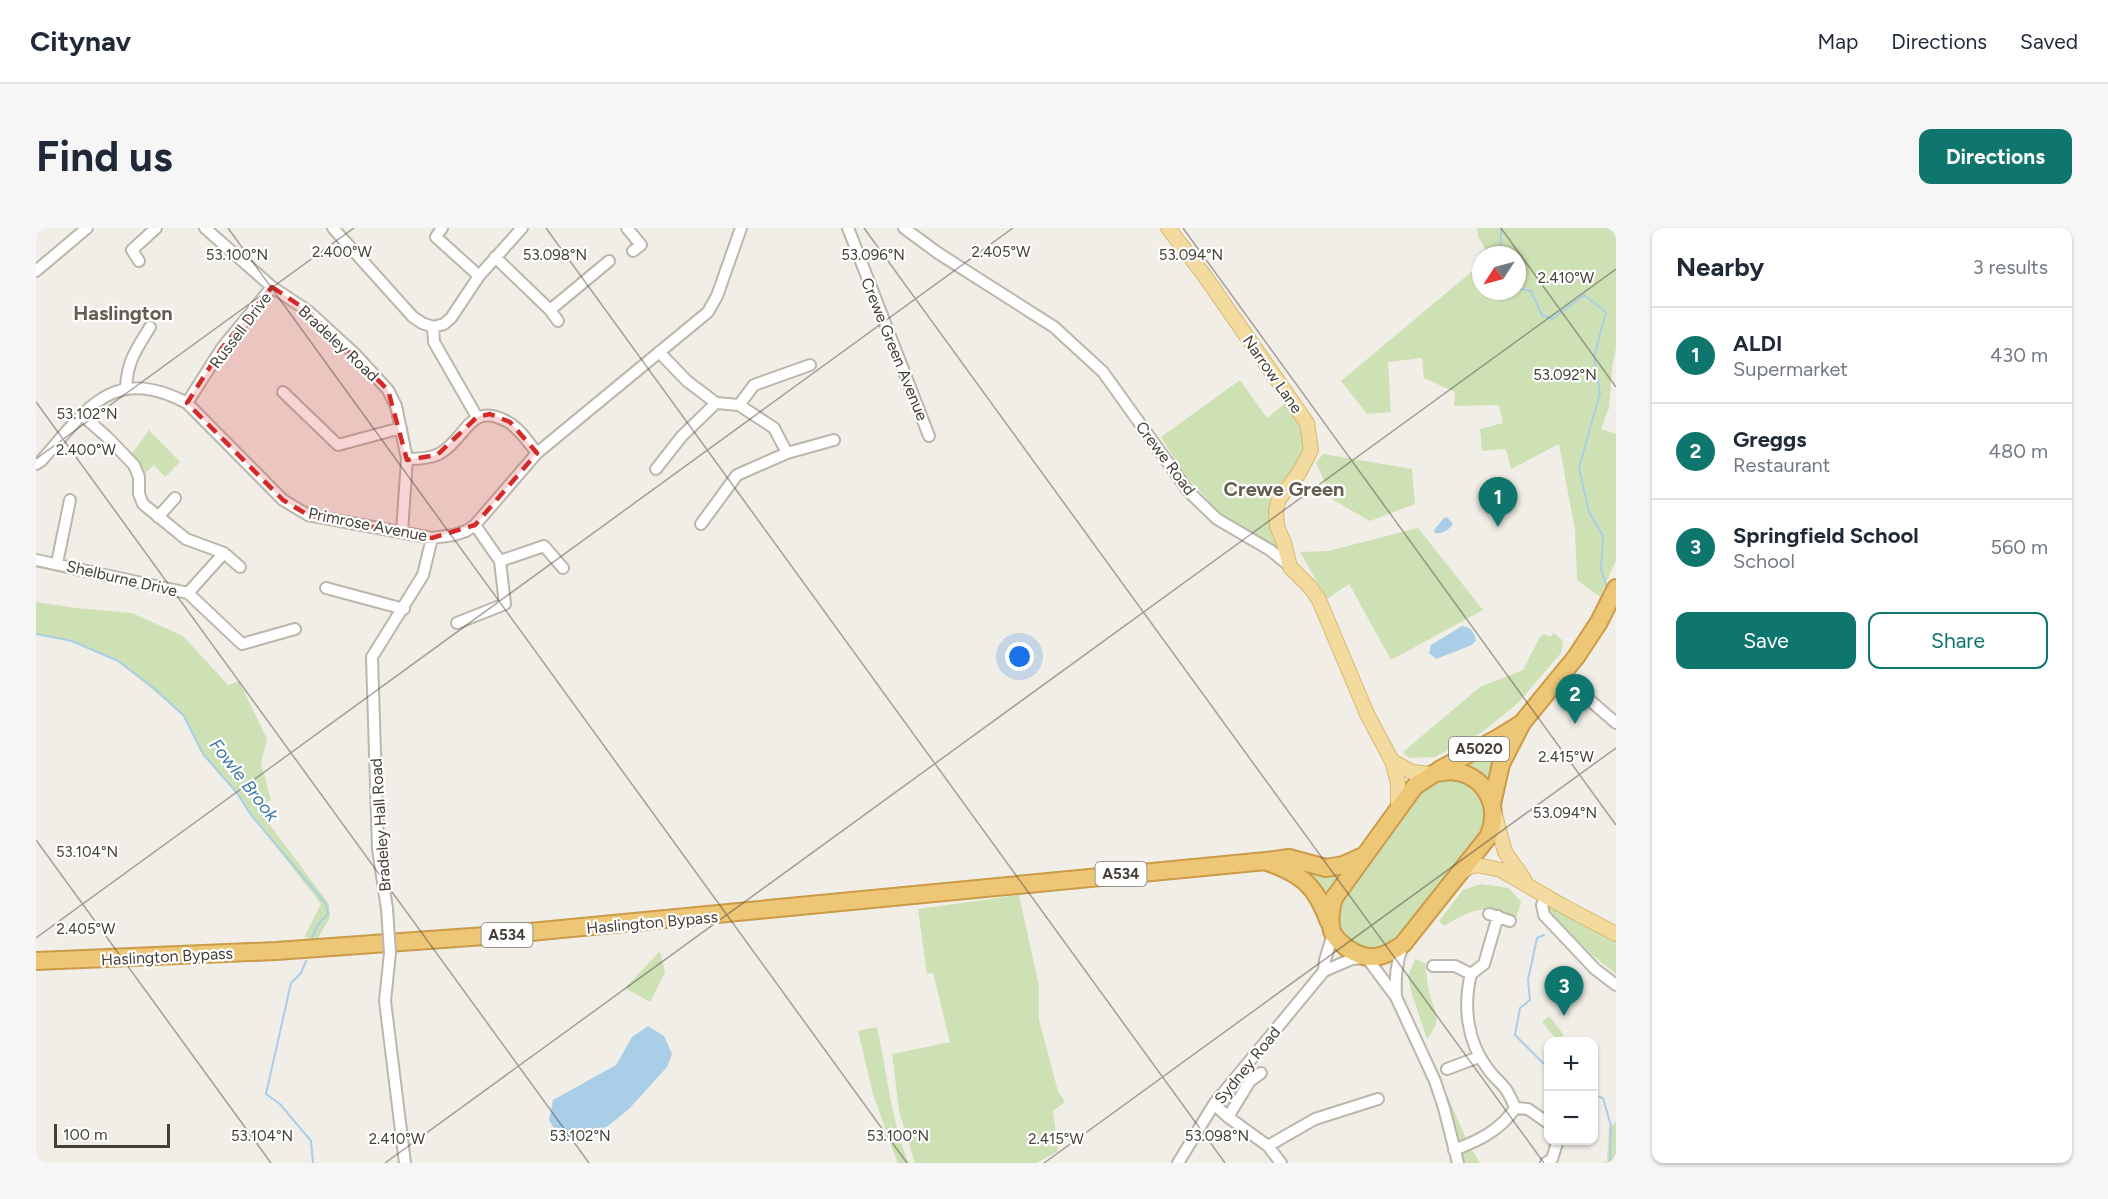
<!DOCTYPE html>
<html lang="en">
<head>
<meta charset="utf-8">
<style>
	body { margin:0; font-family:Figtree,sans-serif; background:#f6f6f7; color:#1f2937 }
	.controls { position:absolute; right:18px; bottom:18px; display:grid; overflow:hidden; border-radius:12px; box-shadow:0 2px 4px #0004 }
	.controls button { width:54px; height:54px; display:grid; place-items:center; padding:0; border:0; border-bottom:2px solid #e0e1e3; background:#fff; color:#1f2937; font:30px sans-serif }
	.compass { position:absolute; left:1436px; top:18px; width:54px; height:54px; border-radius:50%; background:#fff; box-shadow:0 2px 4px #0004; rotate:234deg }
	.scale { position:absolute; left:18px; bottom:15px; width:116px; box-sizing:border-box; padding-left:6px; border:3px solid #443f37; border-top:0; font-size:16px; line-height:21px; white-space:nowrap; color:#443f37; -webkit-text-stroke:4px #fff; paint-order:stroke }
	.you { position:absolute; left:984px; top:429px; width:21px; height:21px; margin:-15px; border:4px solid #fff; border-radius:50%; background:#1a73e8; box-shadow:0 0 0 9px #1a73e833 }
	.badge { display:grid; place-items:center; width:39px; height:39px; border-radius:50%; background:#0f766e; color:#fff; font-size:20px; font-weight:700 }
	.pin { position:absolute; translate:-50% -50px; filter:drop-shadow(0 2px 3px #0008) }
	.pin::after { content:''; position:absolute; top:32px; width:21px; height:18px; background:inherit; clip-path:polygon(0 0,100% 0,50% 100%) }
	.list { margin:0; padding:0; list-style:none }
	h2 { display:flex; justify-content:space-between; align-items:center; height:78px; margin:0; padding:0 24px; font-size:26px }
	h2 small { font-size:20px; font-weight:400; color:#747a83 }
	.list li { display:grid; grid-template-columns:39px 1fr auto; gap:18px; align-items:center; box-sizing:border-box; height:96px; padding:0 24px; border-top:2px solid #e0e1e3 }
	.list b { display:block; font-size:22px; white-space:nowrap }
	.list p { margin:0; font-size:20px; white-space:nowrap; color:#747a83 }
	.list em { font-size:20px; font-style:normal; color:#747a83 }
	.actions { display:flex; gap:12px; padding:18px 24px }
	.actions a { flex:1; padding:14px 0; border:2px solid #0f766e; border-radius:12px; text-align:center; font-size:21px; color:#0f766e }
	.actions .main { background:#0f766e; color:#fff }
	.map { position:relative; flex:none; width:1580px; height:935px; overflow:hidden; border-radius:12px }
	header { display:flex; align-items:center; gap:36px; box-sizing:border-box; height:84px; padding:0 30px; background:#fff; border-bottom:2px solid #e0e1e3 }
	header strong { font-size:28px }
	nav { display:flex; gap:33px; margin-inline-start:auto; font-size:21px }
	.intro { display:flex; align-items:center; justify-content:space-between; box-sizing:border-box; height:144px; padding:0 36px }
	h1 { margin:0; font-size:42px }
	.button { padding:15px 27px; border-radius:12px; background:#0f766e; color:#fff; font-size:21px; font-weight:700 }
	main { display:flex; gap:36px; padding:0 36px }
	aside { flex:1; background:#fff; border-radius:12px; box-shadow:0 2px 4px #0004 }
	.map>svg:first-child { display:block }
	.green { fill:#cde1b4 }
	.water { fill:#aacee8 }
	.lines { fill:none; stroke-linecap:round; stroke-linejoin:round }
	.stream { stroke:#aacee8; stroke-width:2 }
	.minor-casing { stroke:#bcb6ab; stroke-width:14 }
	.major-casing { stroke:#d6b871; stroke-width:16 }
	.highway-casing { stroke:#cb9b48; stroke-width:20 }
	.minor { stroke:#fff; stroke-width:10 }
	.major { stroke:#f3db9f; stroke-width:14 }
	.highway { stroke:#edc676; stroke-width:16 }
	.minor-bridge-casing { stroke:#bcb6ab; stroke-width:14; stroke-linecap:butt }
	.minor-bridge { stroke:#fff; stroke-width:10 }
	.marked { fill:#d62828; fill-opacity:0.2; stroke:#d62828; stroke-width:4.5; stroke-dasharray:12 8; stroke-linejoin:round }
	.ticks { fill:none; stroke:#443f37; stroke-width:1.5; stroke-opacity:0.45 }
	.labels { text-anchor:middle; stroke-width:4.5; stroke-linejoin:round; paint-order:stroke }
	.shield { fill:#fff; stroke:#7c7973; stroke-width:1.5 }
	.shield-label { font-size:15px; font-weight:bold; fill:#443f37 }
	.street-label { font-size:16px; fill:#443f37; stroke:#fff }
	.water-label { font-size:18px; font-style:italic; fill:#3c78a3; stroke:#fff }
	.quarter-label { font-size:20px; font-weight:bold; fill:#655d4f; stroke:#fff }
	.ticks-label { font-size:15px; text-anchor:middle; fill:#443f37; stroke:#fff; stroke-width:4.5; stroke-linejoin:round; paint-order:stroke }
</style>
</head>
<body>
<header>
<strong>Citynav</strong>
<nav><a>Map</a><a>Directions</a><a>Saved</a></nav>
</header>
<div class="intro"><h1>Find us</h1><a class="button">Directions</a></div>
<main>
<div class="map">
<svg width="1580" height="935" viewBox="0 0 1580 935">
	<rect width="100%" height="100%" fill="#f1eee7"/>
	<!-- green -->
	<path class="green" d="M1441 0H1580V120L1576 140 1573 180 1565 201 1580 206V332L1564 369 1541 352 1539 302 1523 216 1475 241 1470 221 1446 223 1444 201 1467 195 1463 177 1418 178 1419 164 1388 150 1386 130 1352 134 1355 184 1331 186 1305 153 1445 36V63H1481V27H1452L1442 8Z
		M1204 152 1231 190 1251 174 1268 208 1264 236 1247 252 1236 269 1233 286 1243 319 1238 320 1183 284 1149 247 1125 209Z
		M113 202 144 234 129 249 118 237 107 247 95 227Z
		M1287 226 1376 241 1379 276 1334 293 1297 272 1280 235Z
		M1382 300 1447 382 1355 432 1313 356 1291 371 1264 324 1292 323Z
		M0 374 40 380 96 385 147 408 192 457 203 453 231 511 225 535 235 572 222 581 293 676 294 689 281 712 268 709 285 676 215 587 201 565 167 526 148 488 82 433 36 413 0 406Z
		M1518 405 1527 413 1525 425 1482 475 1445 505 1399 529 1373 530 1367 524 1444 459 1487 442 1504 409 1509 406 1514 409Z
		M1462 510 1470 524 1459 589 1356 724H1316L1287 679 1243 630 1283 639 1327 628 1370 571Z
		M1445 656 1473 660 1485 674 1480 690C1449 675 1436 681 1408 698L1403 693 1427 662Z
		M983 667 1003 758V792L1022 863 1029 874 1017 883 1022 923 1001 935H879L863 883 856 826 914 814 897 745 891 746 882 681Z
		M1512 676 1580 711V746L1554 725 1511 681Z
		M624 723 629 744 614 774 589 760Z
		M1379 731 1389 735C1390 744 1391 754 1393 763 1398 786 1408 789 1391 811L1375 763 1372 748Z
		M1513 788 1528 807 1521 812 1506 794Z
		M841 799C851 843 855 894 873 935H862L859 928 837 866 822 803Z
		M1404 851 1433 917 1444 935H1422L1399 853Z
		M1580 894V935H1565L1571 934 1573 899Z"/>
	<!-- water -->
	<path class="water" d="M1411 289 1417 296C1414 301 1406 307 1399 305L1398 302 1408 290Z
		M1426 398C1435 399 1438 404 1440 412L1436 417 1400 431 1393 425 1395 417Z
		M612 798 628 808 636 826 631 839 593 881 572 898 548 908 530 910 521 906 513 892 517 872 580 837 596 809Z"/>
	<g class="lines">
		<!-- stream -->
		<path class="stream" d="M1465 0V25L1470 27
			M1481 60 1495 63 1506 87 1516 91 1548 67 1570 84 1558 129 1564 165 1543 240 1553 284 1567 308 1565 342 1572 362
			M0 406 36 413 82 433 118 460 148 488 167 526 201 565 215 587 290 676 292 686 283 695 275 711
			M1508 707 1501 710 1492 752 1494 772 1484 780 1479 807 1507 835 1512 839
			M270 733 265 745 255 755 230 866 244 876 275 913 277 935
			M1558 867 1567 870 1575 898 1574 935"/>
		<!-- minor casing -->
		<g class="minor-casing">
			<path id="minor" d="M169 0 236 59 272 83 320 127 352 162 360 178 371 231 366 304
				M297 0 377 89 386 95 397 99 398 114 441 189
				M406 0 400 9 443 48
				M591 0 605 17 597 23
				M812 0 893 208
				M868 0 902 25 1018 99 1067 144 1153 264 1181 291 1234 322 1254 338
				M459 29 514 82 522 93
				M103 33 96 22 120 0
				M0 43 51 0
				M514 82 573 33
				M397 99 408 96 415 90 443 48 486 0
				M623 124 651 153 680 175 703 177 738 200 751 225 701 247 665 296
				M90 161C91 133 100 122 114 99
				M247 164 302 217 365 200
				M151 175 186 120 236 59
				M703 177 718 157 774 137
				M46 187 71 209 98 237 103 249V266L107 276 150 311 188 325 152 365
				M751 225 798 212
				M371 231C380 231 395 230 403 226 431 211 433 172 472 194 483 200 493 215 501 225
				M0 236 5 233C51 181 76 136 151 175L247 272 272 287 396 310 418 307 430 303 439 297 501 225 672 84 681 68 705 0
				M620 241 646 208 680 175
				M122 289 139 270
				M188 325 204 339
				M0 332 152 365 206 416 259 401
				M464 333 508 318 527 340
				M21 335 34 272
				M290 360 368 381
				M421 395 469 376 464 333 439 297
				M1526 448 1580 495
				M1511 669 1506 677 1508 687 1559 741 1580 757
				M351 681 342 621 336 429 387 347 396 310
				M1453 686 1474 693
				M354 725 349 773 369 935
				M1331 730 1360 769 1399 853 1408 880 1422 935
				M1397 738H1419L1435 746
				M1288 743 1289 732 1297 706
				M1360 769C1359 750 1360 735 1367 717
				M1411 841 1443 829
				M1178 876 1192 889 1232 918 1245 935
				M1479 880 1492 881 1512 895
				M1192 889 1214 853 1225 845
				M1232 918 1279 891 1342 871
				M1418 922C1442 913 1465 902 1479 880 1477 874 1474 868 1471 863 1466 855 1457 849 1452 841 1431 814 1427 778 1435 746L1448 736 1462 688
				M1142 935 1178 876 1288 743 1316 731 1328 730
				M1510 935 1516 931 1522 912"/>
		</g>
		<!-- major casing -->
		<g class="major-casing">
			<path id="major" d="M1132 0 1168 47 1271 195 1275 222 1263 245 1243 271 1240 282 1241 298 1248 315 1254 339 1275 360 1283 372 1331 486 1356 533 1362 555V582
				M1356 533 1376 544 1395 546
				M1459 587 1469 624 1488 651
				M1424 645 1433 639 1441 637 1465 642 1525 677 1580 706"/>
		</g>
		<!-- highway casing -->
		<g class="highway-casing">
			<path id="highway" d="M1403 542 1462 510 1483 497
				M1415 543C1449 546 1466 578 1452 609L1367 716C1348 730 1332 735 1311 720 1306 716 1298 710 1296 703 1293 692 1295 680 1298 670L1379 558 1399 545Z
				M1456 576 1465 536 1486 495 1540 429 1563 394 1580 360
				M1231 634C1266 646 1280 658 1293 694
				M0 733 240 723 463 707 1230 633 1253 630 1290 640 1307 637 1327 628"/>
		</g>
		<!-- minor -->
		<use href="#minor" class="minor"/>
		<!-- major -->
		<use href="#major" class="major"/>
		<!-- highway -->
		<use href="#highway" class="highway"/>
		<!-- minor-bridge casing -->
		<g class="minor-bridge-casing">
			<path id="minor-bridge" d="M351 681 354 725"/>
		</g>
		<!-- minor-bridge -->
		<use href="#minor-bridge" class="minor-bridge"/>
	</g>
	<!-- marked area -->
	<path class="marked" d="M236 59 272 83 352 162 371 232 401 227 441 189 454 186 474 194 501 225 439 297 396 310 272 287 247 272 151 175 186 120Z"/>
	<!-- ticks -->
	<path class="ticks" d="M192 0 871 935M510 0 1189 935M828 0 1508 935M1147 0 1580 597M1465 0 1580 159M0 174 553 935M0 231 318 0M0 612 235 935M0 710 977 0M349 935 1580 41M1008 935 1580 520"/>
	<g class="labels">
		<!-- shield labels -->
		<g class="shield">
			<rect x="1413" y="509" width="60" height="24" rx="4.5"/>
			<rect x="1059.5" y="634" width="51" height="24" rx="4.5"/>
			<rect x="445.5" y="695" width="51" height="24" rx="4.5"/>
		</g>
		<g class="shield-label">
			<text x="1443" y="526">A5020</text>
			<text x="1085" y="651">A534</text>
			<text x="471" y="712">A534</text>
		</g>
		<!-- street labels -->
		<g class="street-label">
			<text transform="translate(204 102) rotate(-53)" y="6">Russell Drive</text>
			<text transform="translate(303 115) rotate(43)" y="6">Bradeley Road</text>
			<text transform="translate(859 121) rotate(68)" y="6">Crewe Green Avenue</text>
			<text transform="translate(1237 146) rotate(55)" y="6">Narrow Lane</text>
			<text transform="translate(1130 230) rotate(53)" y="6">Crewe Road</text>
			<text transform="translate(332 296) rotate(11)" y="6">Primrose Avenue</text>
			<text transform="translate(86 350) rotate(13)" y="6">Shelburne Drive</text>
			<text transform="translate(344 597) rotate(-94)" y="6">Bradeley Hall Road</text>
			<text transform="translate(616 694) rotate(-5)" y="6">Haslington Bypass</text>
			<text transform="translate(131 728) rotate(-3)" y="6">Haslington Bypass</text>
			<text transform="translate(1211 837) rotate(-51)" y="6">Sydney Road</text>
		</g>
		<!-- water labels -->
		<g class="water-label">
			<text transform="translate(208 552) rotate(52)" y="6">Fowle Brook</text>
		</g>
		<!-- quarter labels -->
		<g class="quarter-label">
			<text x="87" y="92">Haslington</text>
			<text x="1248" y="268">Crewe Green</text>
		</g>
	</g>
	<g class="ticks-label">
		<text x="306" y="29">2.400°W</text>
		<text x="965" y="29">2.405°W</text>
		<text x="201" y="32">53.100°N</text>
		<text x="519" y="32">53.098°N</text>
		<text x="837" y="32">53.096°N</text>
		<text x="1155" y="32">53.094°N</text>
		<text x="1530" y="55">2.410°W</text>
		<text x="1529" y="152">53.092°N</text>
		<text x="51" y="191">53.102°N</text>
		<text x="50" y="227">2.400°W</text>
		<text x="1530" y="534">2.415°W</text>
		<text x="1529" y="590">53.094°N</text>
		<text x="51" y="629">53.104°N</text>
		<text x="50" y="706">2.405°W</text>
		<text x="226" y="913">53.104°N</text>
		<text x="544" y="913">53.102°N</text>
		<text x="862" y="913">53.100°N</text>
		<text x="1181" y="913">53.098°N</text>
		<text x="361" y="916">2.410°W</text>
		<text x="1020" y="916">2.415°W</text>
	</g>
</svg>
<div class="controls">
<button>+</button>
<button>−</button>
</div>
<svg class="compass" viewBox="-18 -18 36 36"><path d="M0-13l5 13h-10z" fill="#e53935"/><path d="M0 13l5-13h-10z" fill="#747a83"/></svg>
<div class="scale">100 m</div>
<div class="you"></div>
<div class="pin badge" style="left:1462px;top:299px">1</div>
<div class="pin badge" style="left:1539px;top:496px">2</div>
<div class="pin badge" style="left:1528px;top:788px">3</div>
</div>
<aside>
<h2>Nearby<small>3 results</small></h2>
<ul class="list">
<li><span class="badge">1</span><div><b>ALDI</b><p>Supermarket</p></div><em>430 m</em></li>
<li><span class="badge">2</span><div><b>Greggs</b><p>Restaurant</p></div><em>480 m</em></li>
<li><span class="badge">3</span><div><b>Springfield School</b><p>School</p></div><em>560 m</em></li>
</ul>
<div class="actions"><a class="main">Save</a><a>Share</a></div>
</aside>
</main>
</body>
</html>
